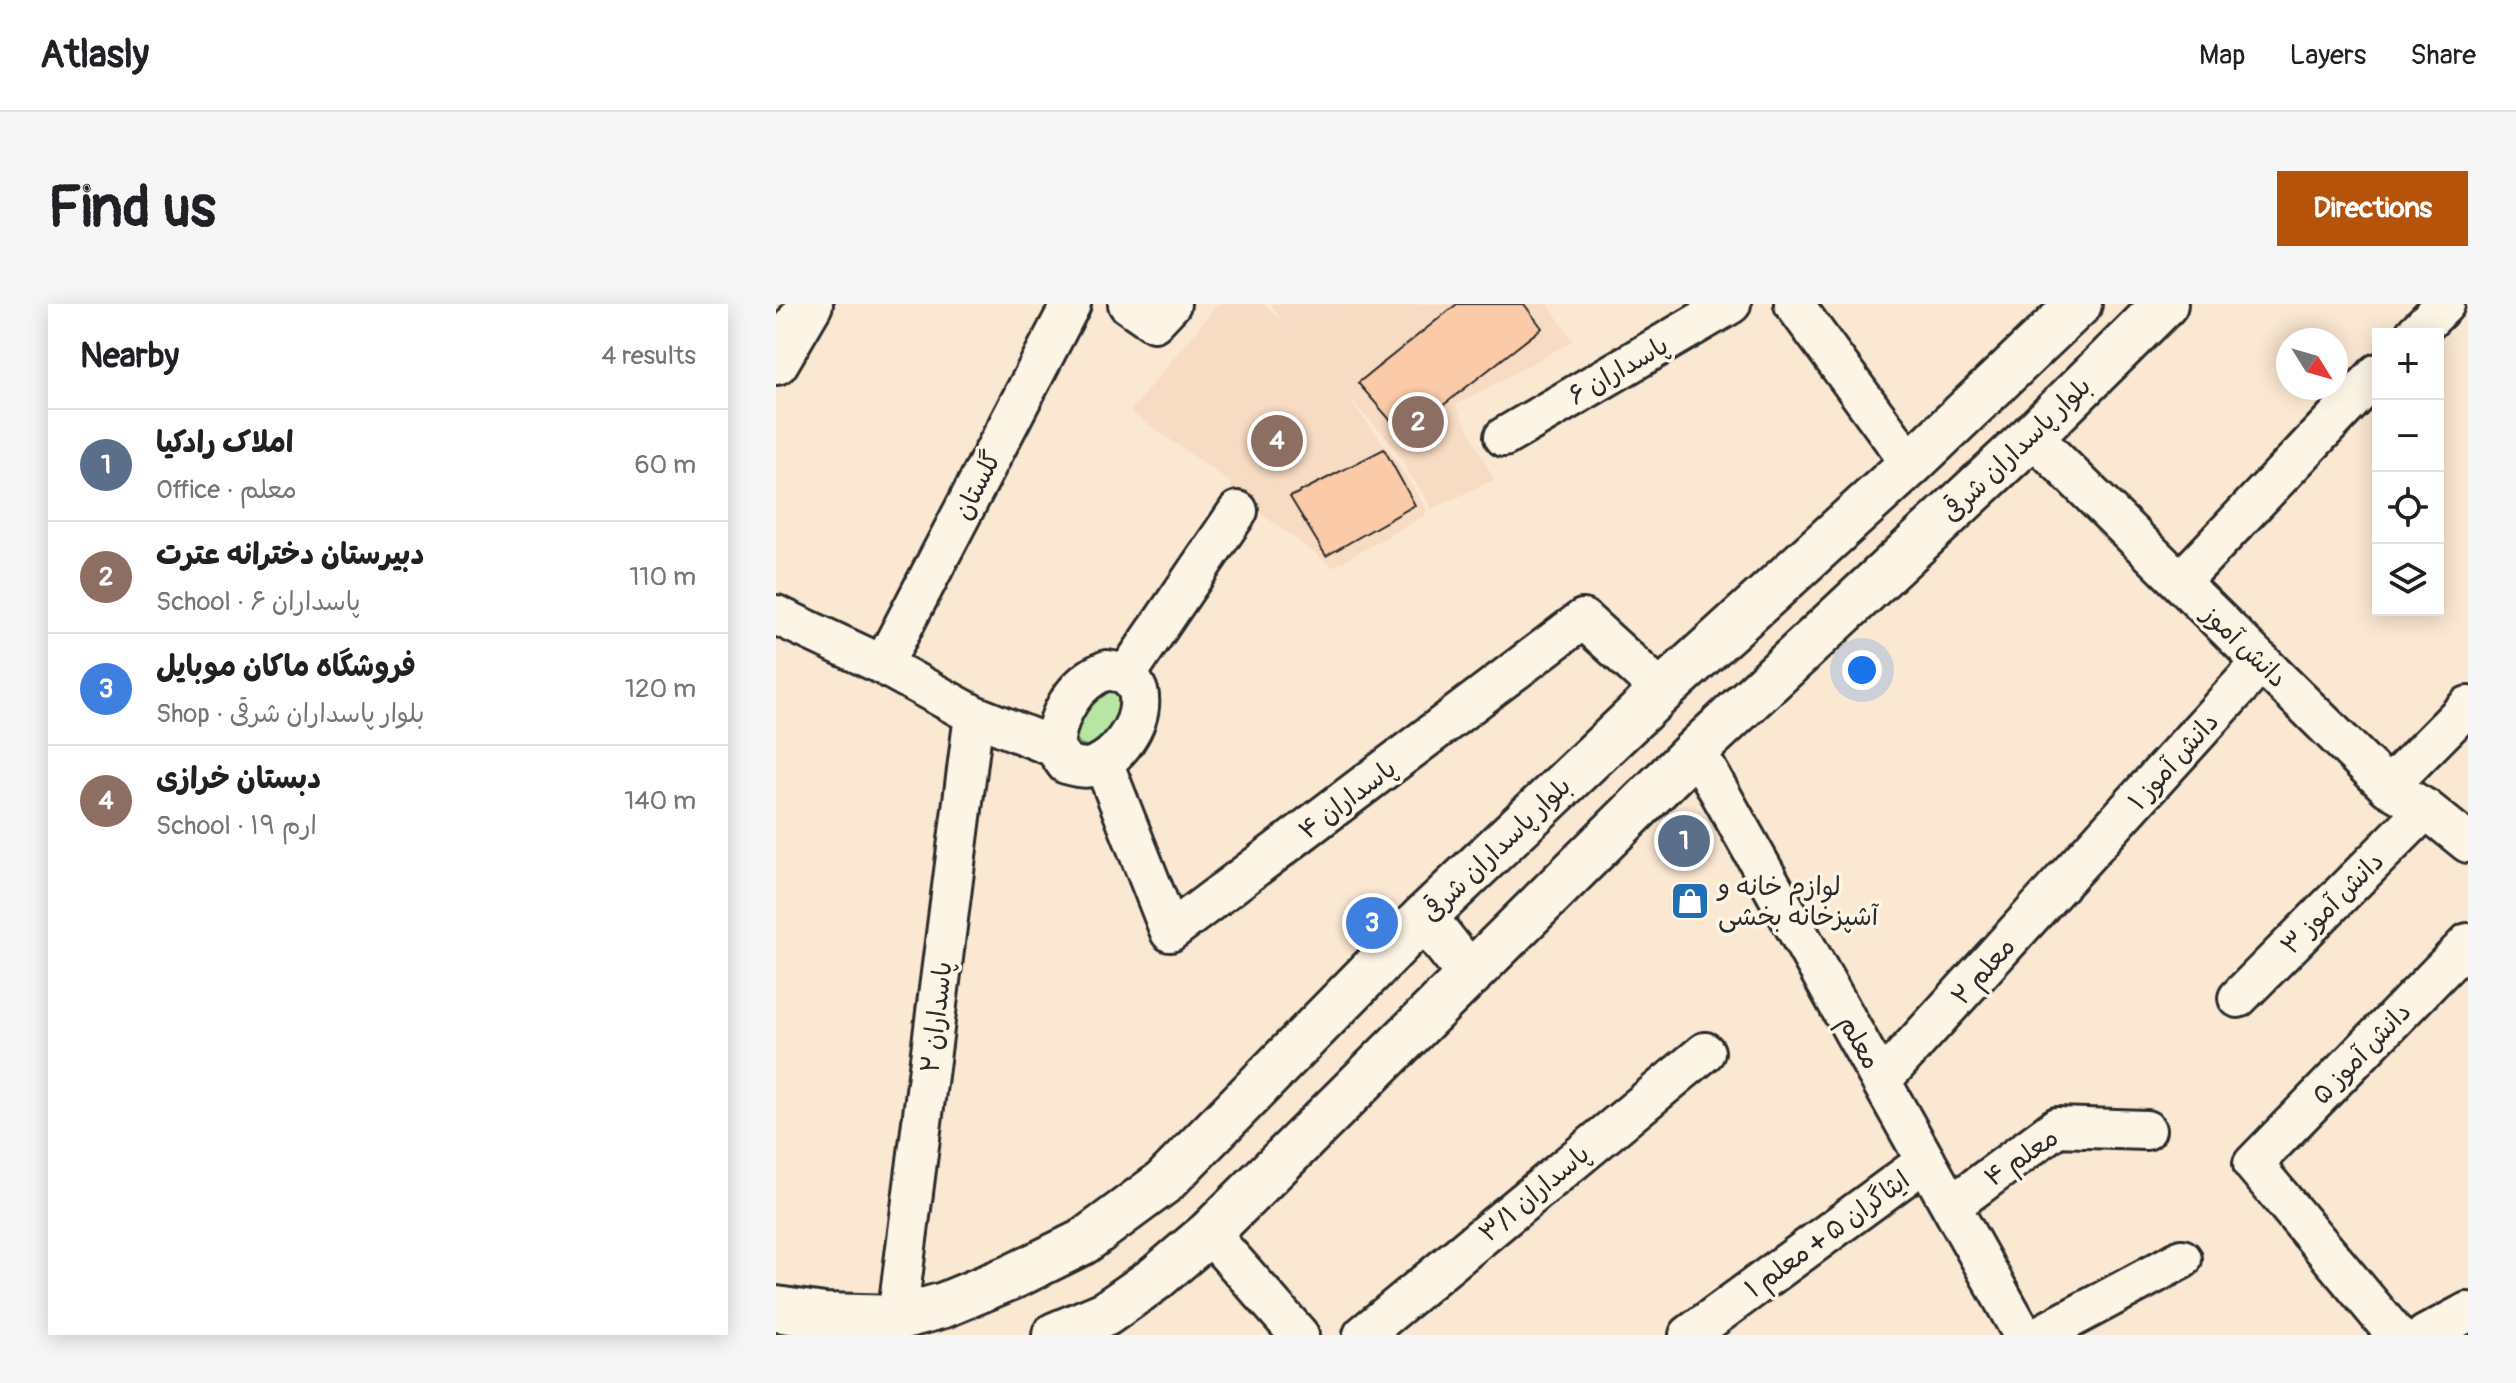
<!DOCTYPE html>
<html lang="en">
<head>
<meta charset="utf-8">
<style>
	body { margin:0; font-family:Pangolin,"Playpen Sans Arabic",sans-serif; background:#f6f6f6; color:#202124 }
	.controls { position:absolute; right:24px; top:24px; display:grid; overflow:hidden; border-radius:0px; box-shadow:0 4px 20px #0003 }
	.controls button { width:72px; height:72px; display:grid; place-items:center; padding:0; border:0; border-bottom:2px solid #e0e0e0; background:#fff; color:#202124; font:40px sans-serif }
	.compass { position:absolute; left:1500px; top:24px; width:72px; height:72px; border-radius:50%; background:#fff; box-shadow:0 4px 20px #0003; rotate:127deg }
	.you { position:absolute; left:1086px; top:366px; width:28px; height:28px; margin:-20px; border:6px solid #fff; border-radius:50%; background:#1a73e8; box-shadow:0 0 0 12px #1a73e833 }
	.badge { display:grid; place-items:center; width:52px; height:52px; border-radius:50%; background:#b45309; color:#fff; font-size:26px; font-weight:700 }
	.pin { position:absolute; translate:-50% -50%; border:4px solid #fff; box-shadow:0 2px 8px #0006 }
	.list { margin:0; padding:0; list-style:none }
	h2 { display:flex; justify-content:space-between; align-items:center; height:104px; margin:0; padding:0 32px; font-size:34px }
	h2 small { font-size:26px; font-weight:400; color:#757577 }
	.list li { display:grid; grid-template-columns:52px 1fr auto; gap:24px; align-items:center; box-sizing:border-box; height:112px; padding:0 32px; border-top:2px solid #e0e0e0 }
	.list b { display:block; font-size:30px; white-space:nowrap }
	.list p { margin:0; font-size:26px; white-space:nowrap; color:#757577 }
	.list em { font-size:26px; font-style:normal; color:#757577 }
	.icon { flex:none; width:44px; height:44px; fill:none; stroke:currentColor; stroke-width:2; stroke-linecap:round; stroke-linejoin:round }
	.map { position:relative; flex:none; width:1692px; height:1031px; overflow:hidden; border-radius:0px }
	header { display:flex; align-items:center; gap:48px; box-sizing:border-box; height:112px; padding:0 40px; background:#fff; border-bottom:2px solid #e0e0e0 }
	header strong { font-size:38px }
	nav { display:flex; gap:44px; margin-inline-start:auto; font-size:28px }
	.intro { display:flex; align-items:center; justify-content:space-between; box-sizing:border-box; height:192px; padding:0 48px }
	h1 { margin:0; font-size:56px }
	.button { padding:20px 36px; border-radius:0px; background:#b45309; color:#fff; font-size:28px; font-weight:700 }
	main { display:flex; gap:48px; padding:0 48px }
	aside { flex:1; background:#fff; border-radius:0px; box-shadow:0 4px 20px #0003 }
	.map>svg:first-child { display:block }
	.built { fill:#f7dbc3 }
	.green { fill:#b7e5a3; stroke:#718867; stroke-width:2 }
	.building { fill:#facaa9; stroke:#2b2b2b; stroke-width:2 }
	.lines { fill:none; stroke-linecap:round; stroke-linejoin:round }
	.minor-casing { stroke:#2b2b2b; stroke-width:44 }
	.major-casing { stroke:#2b2b2b; stroke-width:50 }
	.minor { stroke:#fcf5e5; stroke-width:38 }
	.major { stroke:#fcf5e5; stroke-width:44 }
	.labels { text-anchor:middle; stroke-width:7; stroke-linejoin:round; paint-order:stroke }
	.street-label { font-size:26px; fill:#2b2b2b; stroke:#fcf5e5 }
	.poi-label { font-size:26px; fill:#2b2b2b; stroke:#fcf5e5; text-anchor:start }
</style>
</head>
<body>
<header>
<strong>Atlasly</strong>
<nav><a>Map</a><a>Layers</a><a>Share</a></nav>
</header>
<div class="intro"><h1>Find us</h1><a class="button">Directions</a></div>
<main>
<aside>
<h2>Nearby<small>4 results</small></h2>
<ul class="list">
<li><span class="badge" style="background:#5c6f8a">1</span><div><b>املاک رادکیا</b><p>Office · معلم</p></div><em>60 m</em></li>
<li><span class="badge" style="background:#8d6e63">2</span><div><b>دبیرستان دخترانه عترت</b><p>School · پاسداران ۶</p></div><em>110 m</em></li>
<li><span class="badge" style="background:#3f7fe0">3</span><div><b>فروشگاه ماکان موبایل</b><p>Shop · بلوار پاسداران شرقی</p></div><em>120 m</em></li>
<li><span class="badge" style="background:#8d6e63">4</span><div><b>دبستان خرازی</b><p>School · ارم ۱۹</p></div><em>140 m</em></li>
</ul>
</aside>
<div class="map">
<svg width="1692" height="1031" viewBox="0 0 1692 1031">
	<rect width="100%" height="100%" fill="#fbe8d3"/>
	<filter id="ink" filterUnits="userSpaceOnUse"><feTurbulence type="fractalNoise" baseFrequency=".0125" numOctaves="2"/><feDisplacementMap in="SourceGraphic" scale="16" xChannelSelector="R" yChannelSelector="G"/><feConvolveMatrix kernelMatrix="1 2 1 2 8 2 1 2 1" color-interpolation-filters="sRGB"/></filter>
	<g filter="url(#ink)">
		<!-- built -->
		<path class="built" d="M442 0H488L506 17 495 0H772L797 37 680 101 718 176 656 205 613 136 568 89 615 149 651 206 648 212 557 263 455 187V179L354 107Z"/>
		<!-- green -->
		<path class="green" d="M323 377 349 385 345 416 317 444 304 440 296 429Z"/>
		<!-- building -->
		<path class="building" d="M681 0H748L766 24 628 132 582 79Z
			M608 145 639 201 550 252 514 193Z"/>
		<g class="lines">
			<!-- minor casing -->
			<g class="minor-casing">
				<path id="minor" d="M352 0 378 18 395 0
					M1018 0 1135 160
					M1639 30 1669 0
					M1256 132 1612 483 1650 505 1692 539
					M728 133 955 0
					M1404 278 1602 69
					M0 311 107 361 198 411 278 443
					M107 361 295 0
					M331 366 351 370C356 377 363 385 363 393 366 420 341 456 315 463 307 465 298 462 290 460L278 443C281 409 299 378 331 366Z
					M351 370 462 207
					M920 446 1247 1031
					M327 458 394 628 807 315 886 387
					M1612 483 1692 402
					M1462 694 1650 505
					M1105 777 1486 358
					M1175 902 1281 823 1370 826
					M433 929 523 1031
					M121 1014 198 411
					M587 1031 929 748
					M913 1031 1150 857
					M1264 1031 1406 955
					M1620 1031 1477 860 1692 639
					M1649 1031 1692 1008"/>
			</g>
			<!-- major casing -->
			<g class="major-casing">
				<path id="major" d="M0 58 34 0
					M648 613 694 671
					M0 1005 48 1012 121 1014 168 1001 238 972 307 938 388 878 648 613 886 387 1135 160 1303 0
					M279 1031 329 1010 380 974 433 929 920 446 1256 132 1389 0"/>
			</g>
			<!-- minor -->
			<use href="#minor" class="minor"/>
			<!-- major -->
			<use href="#major" class="major"/>
		</g>
	</g>
	<!-- icons -->
	<defs>
		<g id="shop-square" transform="scale(2)"><rect x="-9" y="-9" width="18" height="18" rx="4" fill="#1f6fb2" stroke="#fcf5e5"/><path d="M-5-2.5h2.3a2.7 3.5 0 0 1 5.4 0H5L5.5 6h-11ZM-1.5-2.5h3a1.5 2.3 0 0 0-3 0Z" fill="#fff"/></g>
	</defs>
	<g fill-rule="evenodd">
		<use href="#shop-square" x="914" y="597"/>
	</g>
	<g class="labels">
		<!-- street labels -->
		<g class="street-label">
			<text transform="translate(842 66) rotate(-30)" y="9">پاسداران ۶</text>
			<text transform="translate(1240 145) rotate(-44)" y="9">بلوار پاسداران شرقی</text>
			<text transform="translate(201 181) rotate(-63)" y="9">گلستان</text>
			<text transform="translate(1469 342) rotate(44)" y="9">دانش آموز</text>
			<text transform="translate(1397 457) rotate(-48)" y="9">دانش آموز ۱</text>
			<text transform="translate(571 495) rotate(-37)" y="9">پاسداران ۴</text>
			<text transform="translate(720 545) rotate(-44)" y="9">بلوار پاسداران شرقی</text>
			<text transform="translate(1556 599) rotate(-45)" y="9">دانش آموز ۳</text>
			<text transform="translate(1207 667) rotate(-48)" y="9">معلم ۲</text>
			<text transform="translate(160 713) rotate(-83)" y="9">پاسداران ۲</text>
			<text transform="translate(1084 738) rotate(61)" y="9">معلم</text>
			<text transform="translate(1585 749) rotate(-46)" y="9">دانش آموز ۵</text>
			<text transform="translate(1245 853) rotate(-34)" y="9">معلم ۴</text>
			<text transform="translate(758 889) rotate(-40)" y="9">پاسداران ۳/۱</text>
			<text transform="translate(1051 930) rotate(-36)" y="9">ایثاگران ۵ + معلم ۱</text>
		</g>
		<!-- poi labels -->
		<g class="poi-label">
			<text x="942" y="591">لوازم خانه و<tspan x="942" dy="30">آشپزخانه بخشی</tspan></text>
		</g>
	</g>
</svg>
<div class="controls">
<button>+</button>
<button>−</button>
<button><svg class="icon" aria-label="locate" viewBox="0 0 24 24"><circle cx="12" cy="12" r="6"/><path d="M12 2v4M12 18v4M2 12h4M18 12h4"/></svg></button>
<button><svg class="icon" aria-label="layers" viewBox="0 0 24 24"><path d="M12 4l9 5-9 5-9-5zM3 14l9 5 9-5"/></svg></button>
</div>
<svg class="compass" viewBox="-18 -18 36 36"><path d="M0-13l5 13h-10z" fill="#e53935"/><path d="M0 13l5-13h-10z" fill="#757577"/></svg>
<div class="you"></div>
<div class="pin badge" style="left:908px;top:537px;background:#5c6f8a">1</div>
<div class="pin badge" style="left:642px;top:118px;background:#8d6e63">2</div>
<div class="pin badge" style="left:596px;top:619px;background:#3f7fe0">3</div>
<div class="pin badge" style="left:501px;top:137px;background:#8d6e63">4</div>
</div>
</main>
</body>
</html>
